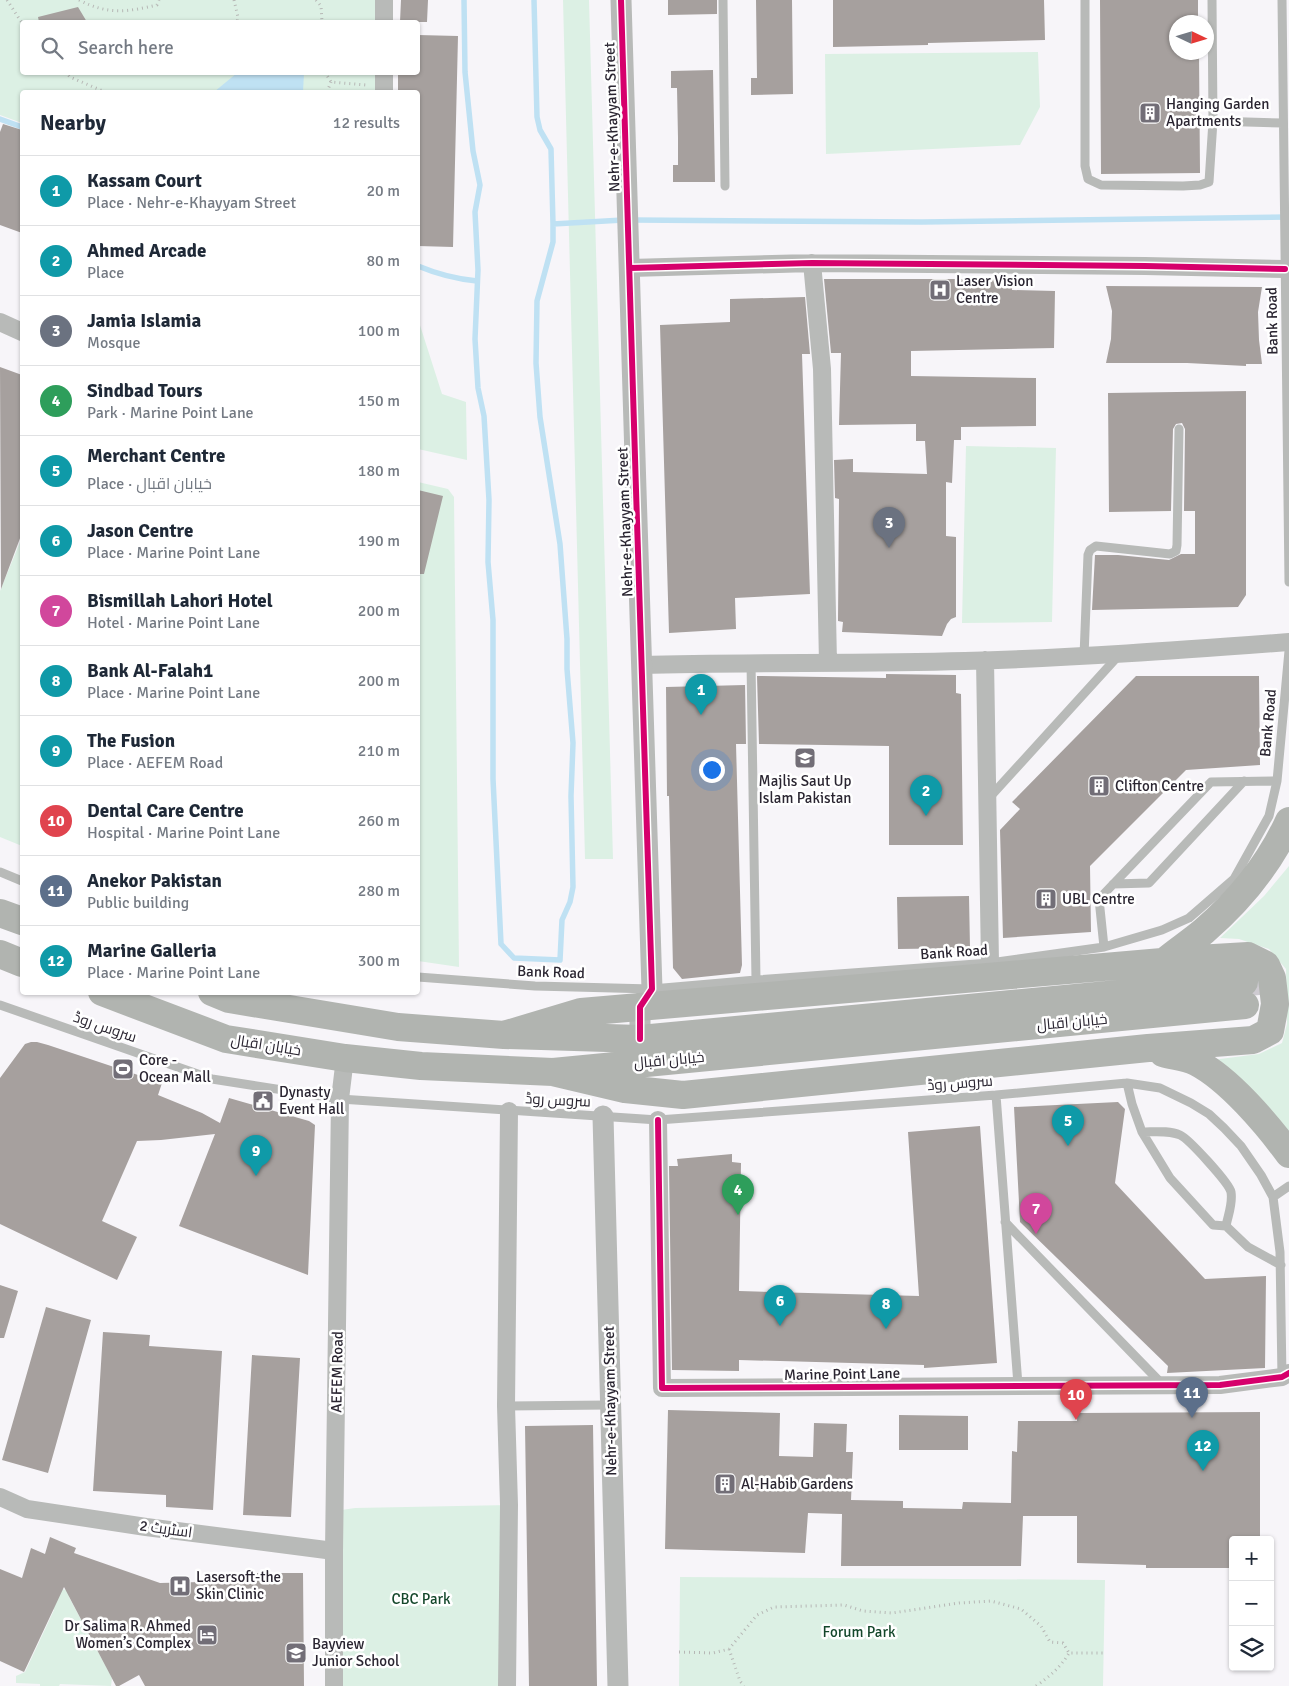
<!DOCTYPE html>
<html lang="en">
<head>
<meta charset="utf-8">
<style>
	body { margin:0; font-family:Signika,Cairo,sans-serif; background:#f6f6f7; color:#1f2937 }
	.controls { position:absolute; right:15px; bottom:15px; display:grid; overflow:hidden; border-radius:5px; box-shadow:0 1px 4px #0004 }
	.controls button { width:45px; height:45px; display:grid; place-items:center; padding:0; border:0; border-bottom:1px solid #e0e1e3; background:#fff; color:#1f2937; font:25px sans-serif }
	.compass { position:absolute; left:1169px; top:15px; width:45px; height:45px; border-radius:50%; background:#fff; box-shadow:0 1px 4px #0004; rotate:94deg }
	.you { position:absolute; left:711px; top:769px; width:18px; height:18px; margin:-12px; border:4px solid #fff; border-radius:50%; background:#1a73e8; box-shadow:0 0 0 8px #1a73e833 }
	.badge { display:grid; place-items:center; width:32px; height:32px; border-radius:50%; background:#b45309; color:#fff; font-size:16px; font-weight:700 }
	.pin { position:absolute; translate:-50% -41px; filter:drop-shadow(0 1px 2px #0008) }
	.pin::after { content:''; position:absolute; top:26px; width:18px; height:15px; background:inherit; clip-path:polygon(0 0,100% 0,50% 100%) }
	.list { margin:0; padding:0; list-style:none }
	h2 { display:flex; justify-content:space-between; align-items:center; height:65px; margin:0; padding:0 20px; font-size:21px }
	h2 small { font-size:16px; font-weight:400; color:#747a83 }
	.list li { display:grid; grid-template-columns:32px 1fr auto; gap:15px; align-items:center; box-sizing:border-box; height:70px; padding:0 20px; border-top:1px solid #e0e1e3 }
	.list b { display:block; font-size:19px; white-space:nowrap }
	.list p { margin:0; font-size:16px; white-space:nowrap; color:#747a83 }
	.list em { font-size:16px; font-style:normal; color:#747a83 }
	.icon { flex:none; width:28px; height:28px; fill:none; stroke:currentColor; stroke-width:2; stroke-linecap:round; stroke-linejoin:round }
	.map { position:relative; flex:none; width:1289px; height:1686px; overflow:hidden }
	.search { position:absolute; background:#fff; box-shadow:0 1px 4px #0004; left:20px; top:20px; width:400px; height:55px; display:flex; align-items:center; gap:12px; box-sizing:border-box; padding:0 18px; border-radius:5px; color:#747a83; font-size:19px }
	.panel { position:absolute; background:#fff; box-shadow:0 1px 4px #0004; left:20px; top:90px; width:400px; height:905px; border-radius:5px }
	.map>svg:first-child { display:block }
	.green { fill:#dcf0e4 }
	.water { fill:#bfe1f3 }
	.lines { fill:none; stroke-linecap:round; stroke-linejoin:round }
	.stream { stroke:#bfe1f3; stroke-width:5.5 }
	.building { fill:#a6a09e }
	.primary-tunnel { stroke:#cecbd1; stroke-width:28; stroke-dasharray:28 14; stroke-linecap:butt }
	.path { stroke:#b6b7b5; stroke-width:3; stroke-dasharray:1 4; stroke-linecap:butt }
	.service { stroke:#b8bab8; stroke-width:9 }
	.minor { stroke:#b8bab8; stroke-width:18 }
	.tertiary { stroke:#b8bab8; stroke-width:21 }
	.primary { stroke:#b1b4b0; stroke-width:28 }
	.cycleway-casing { stroke:#fff; stroke-width:9 }
	.cycleway { stroke:#d6006c; stroke-width:6 }
	.labels { text-anchor:middle; stroke-width:5; stroke-linejoin:round; paint-order:stroke }
	.poi-label { font-size:15px; fill:#2a2531; stroke:#fff; text-anchor:start }
	.street-label { font-size:15px; fill:#2a2531; stroke:#fff }
	.park-label { font-size:15px; fill:#14472b; stroke:#fff }
</style>
</head>
<body>
<div class="map">
<svg width="1289" height="1686" viewBox="0 0 1289 1686">
	<rect width="100%" height="100%" fill="#f7f5f9"/>
	<!-- green -->
	<path class="green" d="M0 0H384V22H22V72L384 73V92H22V123L0 115Z
		M563 0H589L613 859H585Z
		M1038 52 1040 107 1020 145 826 154 825 54Z
		M418 319 442 394 466 402 467 460 418 449Z
		M966 446 1056 448 1052 622 962 623Z
		M418 482 448 489 454 497 459 967 418 961Z
		M22 537V846L0 837V591Z
		M1289 866V1132L1212 1060 1259 1054 1282 1043 1287 1024 1286 969 1269 949 1239 939 1220 938 1264 896Z
		M509 1505 507 1686H335V1511L355 1508Z
		M680 1577 1105 1580 1103 1686H679Z
		M34 1579 74 1593 69 1597 112 1678 111 1686 60 1684 59 1686H40V1684L16 1683V1676L25 1672 54 1610Z"/>
	<!-- water -->
	<path class="water" d="M237 73H304L303 92H214Z"/>
	<g class="lines">
		<!-- stream -->
		<path class="stream" d="M464 0 465 72 473 151 480 185 475 212 478 270 475 339 478 388 484 416 489 500 488 562 493 620V779L501 944 514 958 560 960 562 920 570 902 573 887 571 796 573 743 567 669V639L560 544 540 417 536 363 537 301 553 242V224L551 149 540 130 537 117 534 0
			M0 119 22 127
			M633 220 922 222 1289 217
			M553 224 623 220
			M418 266C437 274 456 279 477 281"/>
	</g>
	<!-- building -->
	<path class="building" d="M401 0H428L427 22H400Z
		M668 0H717V14L668 15Z
		M756 0H792L793 94 751 95V78H757Z
		M833 0H1044L1045 40 928 43V45L833 47Z
		M1100 0H1198V22H1176V52H1199L1200 173 1101 174Z
		M78 7 87 22H39L38 17Z
		M418 35 458 36 453 247 418 246V92H398V72H418Z
		M713 70 715 182H673V165H678V138L677 88H671V71Z
		M3 124 22 130V233L0 225V132Z
		M977 278H1012V290L1055 291 1054 348 911 351V376L1036 378V426L961 427V440H954L952 483 946 482V536L956 537V617L951 619 947 624 942 636 842 632 843 622 838 621 839 499 835 498 834 460 853 459V472L927 474 925 441H916V424L839 425 841 353H831L824 279H977Z
		M1106 286 1262 287 1258 312 1259 340 1262 364H1246V366L1187 363H1106L1111 339 1112 311Z
		M805 297 810 354H802L810 594 735 598 736 629 669 633 660 325 730 322V299Z
		M0 367 22 375V533L1 589Z
		M1246 391V595L1238 607 1092 610 1095 555H1118L1169 560 1181 554H1195V511H1184L1185 429 1182 423 1176 424 1173 429 1171 511 1109 512 1108 393Z
		M418 490 443 496 424 574H418Z
		M886 674 956 675V693L961 694 963 845H889V746L759 744 757 676 886 678Z
		M1136 676H1259L1260 765 1186 770 1090 866 1091 932 1003 938 1000 830 1020 809 1012 802Z
		M745 683 746 744H736L742 965 740 973 682 979 673 968 669 796H667L666 687 745 685Z
		M969 896 970 948 898 949 897 897Z
		M31 1042H37L48 1045 162 1083 158 1095 202 1113 220 1123 229 1098 309 1121 315 1125 308 1275 179 1226 215 1134 161 1140 137 1141 102 1221 137 1237 117 1280 0 1224V1078L25 1044Z
		M1118 1102 1125 1109 1115 1183 1205 1279 1266 1276 1265 1368 1167 1373 1168 1366 1020 1222 1014 1107Z
		M980 1126 997 1363 924 1368V1365L739 1360V1371L672 1370 669 1166H678L677 1159 732 1154V1162L741 1163 739 1291 919 1296 908 1132Z
		M0 1285 18 1291 4 1338H0Z
		M46 1307 91 1320 48 1473 2 1460Z
		M103 1332 150 1335 149 1346 222 1351 213 1510 166 1507V1495L93 1491Z
		M252 1355 300 1358 291 1517 243 1515Z
		M668 1410 780 1413 779 1456 813 1457 814 1423 847 1424 846 1452H853L851 1500 903 1501V1508L962 1509 963 1502 1011 1503 1012 1451 1017 1452 1018 1421H1077V1413L1260 1412V1540H1233V1568H1146V1565L1077 1563V1516H1023L1021 1566H841L842 1514 808 1513 805 1553 665 1549Z
		M899 1415 968 1416V1450H899Z
		M593 1425 597 1686H529L525 1426Z
		M50 1537 76 1548 74 1553 160 1583 241 1581V1573H303L304 1686H145L139 1675 119 1686H116L64 1587 24 1672 0 1661V1569L22 1578 31 1548 45 1554Z"/>
	<g class="lines">
		<!-- primary-tunnel -->
		<path class="primary-tunnel" d="M1248 982 1289 978"/>
		<!-- path -->
		<path class="path" d="M7 0 22 23
			M79 0C108 15 127 12 157 5L159 0
			M234 0 238 17 237 22
			M316 0 321 6 322 22
			M65 72 70 77 105 92
			M325 72 331 82 366 85
			M327 92 331 82
			M729 1649 740 1681 744 1686
			M679 1652 713 1653 729 1649 757 1615 774 1607 844 1605 863 1611 892 1613 959 1603 991 1601 1021 1609 1041 1626 1050 1642 1063 1643 1069 1653H1104
			M1036 1686C1050 1676 1060 1668 1069 1653"/>
		<!-- service -->
		<path class="service" d="M723 0 725 186
			M1085 0V166L1088 179 1101 185 1183 186 1200 185 1209 182 1213 121 1212 0
			M1282 0 1289 582
			M1213 121 1283 123
			M1084 656 1088 555 1090 550 1096 546 1170 554 1176 551 1177 545 1179 429
			M751 662 756 980
			M989 798 1120 654
			M0 872 22 881
			M1113 884 1149 883 1244 781
			M1104 947 1099 899 1211 782 1277 781
			M418 977 535 986 652 989 756 980 990 963 1104 947 1162 930 1189 918 1234 879 1269 816 1277 781 1289 651
			M0 1005 212 1079 340 1099 658 1120 996 1095 1127 1083 1160 1088 1191 1103 1209 1114 1224 1128 1241 1146 1261 1175 1273 1197 1280 1252 1282 1377
			M1127 1083 1132 1104 1142 1132 1170 1178 1213 1225 1226 1226 1248 1247 1281 1265
			M996 1095 1018 1385
			M1142 1132C1154 1132 1169 1130 1180 1135 1189 1139 1229 1183 1231 1192 1233 1204 1228 1215 1226 1226
			M1273 1197 1289 1186
			M1005 1222 1163 1385
			M506 1406 609 1405"/>
		<!-- minor -->
		<path class="minor" d="M384 22V0
			M384 92V72
			M812 263 822 369 828 663
			M630 268 812 263 1145 266 1285 269
			M0 322 22 332
			M985 660 990 963
			M641 665C749 662 857 664 965 661 1073 658 1181 650 1289 642
			M658 1120 662 1388 1220 1385 1282 1377 1289 1373
			M0 1497 27 1509 146 1527 334 1551
			M334 1686V1551L340 1099 345 1058
			M507 1686 509 1505 506 1406 509 1111"/>
		<!-- tertiary -->
		<path class="tertiary" d="M621 0C633 330 639 659 652 989L640 1007V1039
			M603 1116 618 1686"/>
		<!-- primary -->
		<path class="primary" d="M0 913 22 921
			M0 954 22 963
			M1164 962C1177 951 1191 942 1204 931 1240 900 1269 865 1289 821
			M102 992 226 1039 345 1058 421 1066 553 1072 1245 1005
			M212 992 229 999 398 1027 504 1035 640 1039 1244 982
			M504 1035 581 1012 1197 959 1248 956 1266 965 1272 978 1275 1004 1270 1031 1253 1040 1148 1048 683 1095 625 1089 553 1072
			M1163 1053C1173 1056 1186 1057 1196 1062 1229 1079 1267 1124 1289 1154"/>
		<!-- cycleway casing -->
		<g class="cycleway-casing">
			<path id="cycleway" d="M621 0C633 330 639 659 652 989L640 1007V1039
				M630 268 812 263 1145 266 1285 269
				M658 1120 662 1388 1220 1385 1282 1377 1289 1373"/>
		</g>
		<!-- cycleway -->
		<use href="#cycleway" class="cycleway"/>
	</g>
	<!-- icons -->
	<defs>
		<g id="building-square" transform="scale(1.125)"><rect x="-9" y="-9" width="18" height="18" rx="4" fill="#726e77" stroke="#fff"/><path d="M-4-6H4V6H1V3H-1V6H-4ZM-2.5-4.3h1.7v1.8h-1.7ZM.8-4.3h1.7v1.8H.8ZM-2.5-1h1.7V.8h-1.7ZM.8-1h1.7V.8H.8Z" fill="#fff"/></g>
		<g id="hospital-square" transform="scale(1.125)"><rect x="-9" y="-9" width="18" height="18" rx="4" fill="#726e77" stroke="#fff"/><path d="M-5-5h3v3.5h4V-5h3V5h-3V1.5h-4V5h-3Z" fill="#fff"/></g>
		<g id="school-square" transform="scale(1.125)"><rect x="-9" y="-9" width="18" height="18" rx="4" fill="#726e77" stroke="#fff"/><path d="M0-5L7-2L0 1L-7-2ZM-4 1L0 2.5L4 1V4Q0 6-4 4Z" fill="#fff"/></g>
		<g id="stadium-square" transform="scale(1.125)"><rect x="-9" y="-9" width="18" height="18" rx="4" fill="#726e77" stroke="#fff"/><path d="M0-5a6.5 5 0 1 0 0 10a6.5 5 0 1 0 0-10ZM-3.5-1.8h7v3.6h-7Z" fill="#fff"/></g>
		<g id="civic-square" transform="scale(1.125)"><rect x="-9" y="-9" width="18" height="18" rx="4" fill="#726e77" stroke="#fff"/><path d="M-.6-6.5H3V-4.5H.6V-3L4-1V1h2V6H-6V1h2V-1L-.6-3ZM-1.2 2.5V6h2.4V2.5Z" fill="#fff"/></g>
		<g id="hotel-square" transform="scale(1.125)"><rect x="-9" y="-9" width="18" height="18" rx="4" fill="#726e77" stroke="#fff"/><path d="M-6-4.5h1.5V1H6V5H4.5V3h-9V5H-6ZM-4 0a1.8 1.8 0 1 1 3.6 0ZM.5 0V-2.5h3Q6-2.5 6 0Z" fill="#fff"/></g>
	</defs>
	<g fill-rule="evenodd">
		<use href="#building-square" x="1150" y="113"/>
		<use href="#hospital-square" x="940" y="290"/>
		<use href="#school-square" x="805" y="758"/>
		<use href="#building-square" x="1099" y="786"/>
		<use href="#building-square" x="1046" y="899"/>
		<use href="#stadium-square" x="123" y="1069"/>
		<use href="#civic-square" x="263" y="1101"/>
		<use href="#building-square" x="725" y="1484"/>
		<use href="#hospital-square" x="180" y="1586"/>
		<use href="#hotel-square" x="207" y="1635"/>
		<use href="#school-square" x="296" y="1653"/>
	</g>
	<g class="labels">
		<!-- poi labels -->
		<g class="poi-label">
			<text x="1166" y="109">Hanging Garden<tspan x="1166" dy="17">Apartments</tspan></text>
			<text x="956" y="286">Laser Vision<tspan x="956" dy="17">Centre</tspan></text>
			<text x="805" y="786" text-anchor="middle">Majlis Saut Up<tspan x="805" dy="17">Islam Pakistan</tspan></text>
			<text x="1115" y="791">Clifton Centre</text>
			<text x="1062" y="904">UBL Centre</text>
			<text x="139" y="1065">Core -<tspan x="139" dy="17">Ocean Mall</tspan></text>
			<text x="279" y="1097">Dynasty<tspan x="279" dy="17">Event Hall</tspan></text>
			<text x="741" y="1489">Al-Habib Gardens</text>
			<text x="196" y="1582">Lasersoft-the<tspan x="196" dy="17">Skin Clinic</tspan></text>
			<text x="191" y="1631" text-anchor="end">Dr Salima R. Ahmed<tspan x="191" dy="17">Women’s Complex</tspan></text>
			<text x="312" y="1649">Bayview<tspan x="312" dy="17">Junior School</tspan></text>
		</g>
		<!-- street labels -->
		<g class="street-label">
			<text transform="translate(612 117) rotate(-92)" y="5">Nehr-e-Khayyam Street</text>
			<text transform="translate(1272 321) rotate(-91)" y="5">Bank Road</text>
			<text transform="translate(625 522) rotate(-92)" y="5">Nehr-e-Khayyam Street</text>
			<text transform="translate(1268 723) rotate(-85)" y="5">Bank Road</text>
			<text transform="translate(954 952) rotate(-4)" y="5">Bank Road</text>
			<text transform="translate(551 972) rotate(2)" y="5">Bank Road</text>
			<text transform="translate(1072 1022) rotate(-5)" y="5">خیابان اقبال</text>
			<text transform="translate(105 1027) rotate(19)" y="5">سروس روڈ</text>
			<text transform="translate(266 1045) rotate(9)" y="5">خیابان اقبال</text>
			<text transform="translate(669 1060) rotate(-5)" y="5">خیابان اقبال</text>
			<text transform="translate(960 1083) rotate(-4)" y="5">سروس روڈ</text>
			<text transform="translate(558 1100) rotate(3)" y="5">سروس روڈ</text>
			<text transform="translate(337 1372) rotate(-89)" y="5">AEFEM Road</text>
			<text transform="translate(842 1374) rotate(-1)" y="5">Marine Point Lane</text>
			<text transform="translate(610 1401) rotate(-91)" y="5">Nehr-e-Khayyam Street</text>
			<text transform="translate(166 1529) rotate(8)" y="5">اسٹریٹ 2</text>
		</g>
		<!-- park labels -->
		<g class="park-label">
			<text x="421" y="1604">CBC Park</text>
			<text x="859" y="1637">Forum Park</text>
		</g>
	</g>
</svg>
<div class="controls">
<button>+</button>
<button>−</button>
<button><svg class="icon" aria-label="layers" viewBox="0 0 24 24"><path d="M12 4l9 5-9 5-9-5zM3 14l9 5 9-5"/></svg></button>
</div>
<svg class="compass" viewBox="-18 -18 36 36"><path d="M0-13l5 13h-10z" fill="#e53935"/><path d="M0 13l5-13h-10z" fill="#747a83"/></svg>
<div class="you"></div>
<div class="pin badge" style="left:701px;top:715px;background:#0f9aa8">1</div>
<div class="pin badge" style="left:926px;top:816px;background:#0f9aa8">2</div>
<div class="pin badge" style="left:889px;top:548px;background:#6b7280">3</div>
<div class="pin badge" style="left:738px;top:1215px;background:#2e9e5b">4</div>
<div class="pin badge" style="left:1068px;top:1146px;background:#0f9aa8">5</div>
<div class="pin badge" style="left:780px;top:1326px;background:#0f9aa8">6</div>
<div class="pin badge" style="left:1036px;top:1234px;background:#d1479c">7</div>
<div class="pin badge" style="left:886px;top:1329px;background:#0f9aa8">8</div>
<div class="pin badge" style="left:256px;top:1176px;background:#0f9aa8">9</div>
<div class="pin badge" style="left:1076px;top:1420px;background:#e0444e">10</div>
<div class="pin badge" style="left:1192px;top:1418px;background:#5c6f8a">11</div>
<div class="pin badge" style="left:1203px;top:1471px;background:#0f9aa8">12</div>
<div class="search"><svg class="icon" aria-label="search" viewBox="0 0 24 24"><circle cx="10" cy="10" r="6"/><path d="M15 15l6 6"/></svg>Search here</div>
<section class="panel">
<h2>Nearby<small>12 results</small></h2>
<ul class="list">
<li><span class="badge" style="background:#0f9aa8">1</span><div><b>Kassam Court</b><p>Place · Nehr-e-Khayyam Street</p></div><em>20 m</em></li>
<li><span class="badge" style="background:#0f9aa8">2</span><div><b>Ahmed Arcade</b><p>Place</p></div><em>80 m</em></li>
<li><span class="badge" style="background:#6b7280">3</span><div><b>Jamia Islamia</b><p>Mosque</p></div><em>100 m</em></li>
<li><span class="badge" style="background:#2e9e5b">4</span><div><b>Sindbad Tours</b><p>Park · Marine Point Lane</p></div><em>150 m</em></li>
<li><span class="badge" style="background:#0f9aa8">5</span><div><b>Merchant Centre</b><p>Place · خیابان اقبال</p></div><em>180 m</em></li>
<li><span class="badge" style="background:#0f9aa8">6</span><div><b>Jason Centre</b><p>Place · Marine Point Lane</p></div><em>190 m</em></li>
<li><span class="badge" style="background:#d1479c">7</span><div><b>Bismillah Lahori Hotel</b><p>Hotel · Marine Point Lane</p></div><em>200 m</em></li>
<li><span class="badge" style="background:#0f9aa8">8</span><div><b>Bank Al-Falah1</b><p>Place · Marine Point Lane</p></div><em>200 m</em></li>
<li><span class="badge" style="background:#0f9aa8">9</span><div><b>The Fusion</b><p>Place · AEFEM Road</p></div><em>210 m</em></li>
<li><span class="badge" style="background:#e0444e">10</span><div><b>Dental Care Centre</b><p>Hospital · Marine Point Lane</p></div><em>260 m</em></li>
<li><span class="badge" style="background:#5c6f8a">11</span><div><b>Anekor Pakistan</b><p>Public building</p></div><em>280 m</em></li>
<li><span class="badge" style="background:#0f9aa8">12</span><div><b>Marine Galleria</b><p>Place · Marine Point Lane</p></div><em>300 m</em></li>
</ul>
</section>
</div>
</body>
</html>
